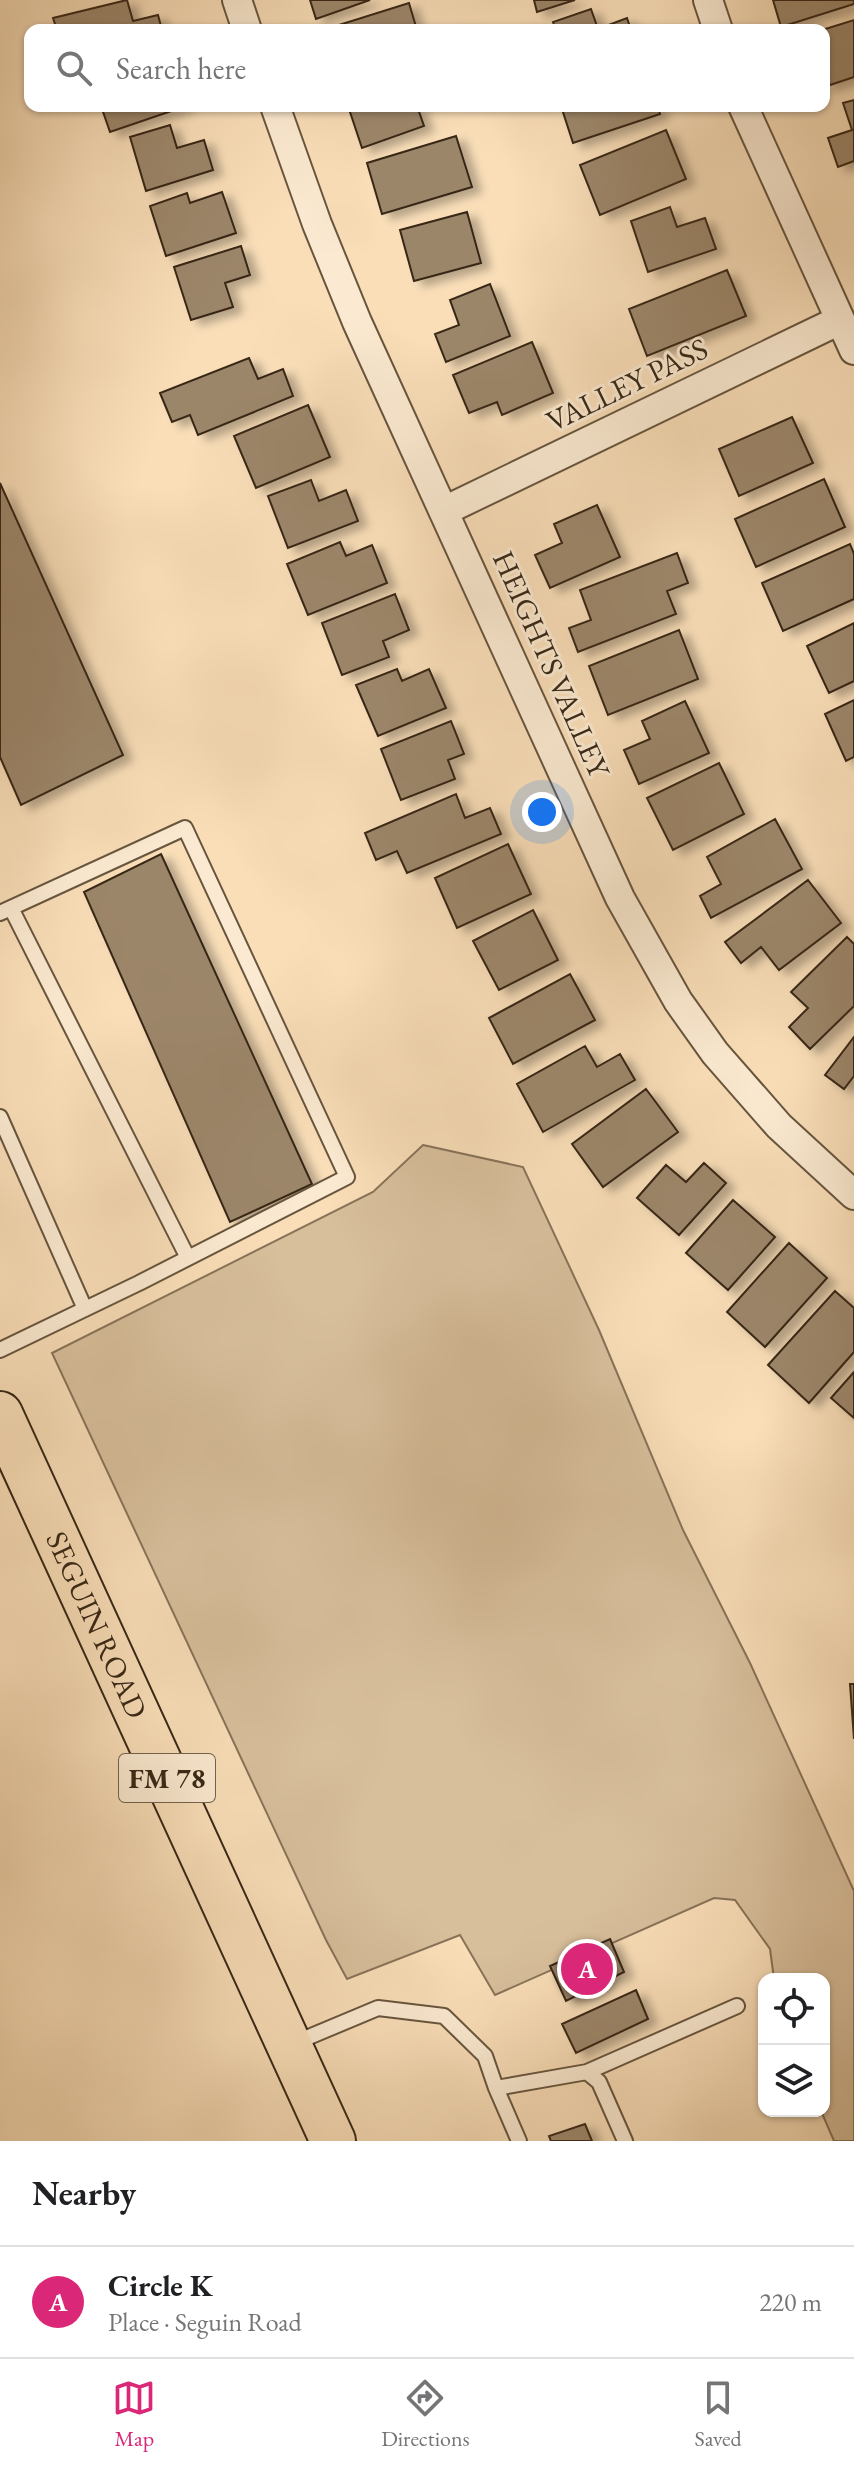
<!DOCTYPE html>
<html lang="en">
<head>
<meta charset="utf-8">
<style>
	body { margin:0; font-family:"EB Garamond",serif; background:#f6f6f6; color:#202124 }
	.controls { position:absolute; right:24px; bottom:24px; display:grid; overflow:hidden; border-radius:16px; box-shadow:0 2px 6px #0004 }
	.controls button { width:72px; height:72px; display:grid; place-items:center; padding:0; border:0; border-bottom:2px solid #e0e0e0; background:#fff; color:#202124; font:40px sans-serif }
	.you { position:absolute; left:542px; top:812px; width:28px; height:28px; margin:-20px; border:6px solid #fff; border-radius:50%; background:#1a73e8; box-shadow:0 0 0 12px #1a73e833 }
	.badge { display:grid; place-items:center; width:52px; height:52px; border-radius:50%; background:#db2777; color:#fff; font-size:26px; font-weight:700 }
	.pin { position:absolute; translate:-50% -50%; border:4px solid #fff; box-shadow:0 2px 8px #0006 }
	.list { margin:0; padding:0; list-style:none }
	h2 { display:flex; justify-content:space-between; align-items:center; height:104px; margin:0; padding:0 32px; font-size:34px }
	h2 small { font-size:26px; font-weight:400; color:#757577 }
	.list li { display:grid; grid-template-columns:52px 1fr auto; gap:24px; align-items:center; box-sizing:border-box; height:112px; padding:0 32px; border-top:2px solid #e0e0e0 }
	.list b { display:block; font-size:30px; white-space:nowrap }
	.list p { margin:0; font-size:26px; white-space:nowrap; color:#757577 }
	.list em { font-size:26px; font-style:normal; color:#757577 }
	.icon { flex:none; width:44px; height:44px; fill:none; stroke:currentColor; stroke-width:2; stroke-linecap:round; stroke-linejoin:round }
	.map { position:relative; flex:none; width:854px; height:2141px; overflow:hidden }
	.search { position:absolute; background:#fff; box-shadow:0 2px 6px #0004; left:24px; right:24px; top:24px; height:88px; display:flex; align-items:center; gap:20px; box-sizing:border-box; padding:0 28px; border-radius:16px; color:#757577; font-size:30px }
	.sheet { height:216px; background:#fff }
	nav { display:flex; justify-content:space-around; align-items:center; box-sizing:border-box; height:112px; border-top:2px solid #e0e0e0; background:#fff; font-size:22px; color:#757577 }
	nav a { display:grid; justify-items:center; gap:4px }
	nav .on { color:#db2777 }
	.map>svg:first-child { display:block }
	.green { fill:#d8bf9c; stroke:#887359; stroke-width:2 }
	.building { fill:#9c866a; stroke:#372716; stroke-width:2; filter:url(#shadow) }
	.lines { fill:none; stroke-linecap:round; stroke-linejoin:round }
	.service-casing { stroke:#68553e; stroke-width:18 }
	.minor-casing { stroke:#68553e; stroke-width:32 }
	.primary-casing { stroke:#372716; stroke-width:48 }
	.service { stroke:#fbead1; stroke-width:14 }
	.minor { stroke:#fbead1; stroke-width:28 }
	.primary { stroke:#f9deb8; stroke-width:44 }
	.labels { text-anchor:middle; stroke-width:6; stroke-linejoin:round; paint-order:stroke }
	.shield { fill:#fbead1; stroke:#72624e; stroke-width:2 }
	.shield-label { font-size:28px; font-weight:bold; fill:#372716 }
	.street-label { font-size:30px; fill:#372716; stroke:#fbead1 }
</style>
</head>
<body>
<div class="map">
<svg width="854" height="2141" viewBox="0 0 854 2141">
	<defs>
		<filter id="shadow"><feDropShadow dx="9" dy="5" stdDeviation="4" flood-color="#0004"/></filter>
	</defs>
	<rect width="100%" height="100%" fill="#f9deb8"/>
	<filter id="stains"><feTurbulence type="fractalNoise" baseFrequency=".0025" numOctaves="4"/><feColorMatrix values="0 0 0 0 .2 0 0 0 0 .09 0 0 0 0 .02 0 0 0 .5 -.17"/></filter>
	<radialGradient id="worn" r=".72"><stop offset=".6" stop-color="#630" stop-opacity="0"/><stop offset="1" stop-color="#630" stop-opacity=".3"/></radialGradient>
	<!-- green -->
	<path class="green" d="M423 1145 523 1167 599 1330 683 1530 750 1663 854 1891V2141H834L821 2111H824V1979H774L770 1949 735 1900 714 1898 495 1995 460 1935 347 1979 326 1940 52 1353 373 1192Z"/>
	<!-- building -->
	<path class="building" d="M127 0 133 21 158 15 162 30H57L53 18Z
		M310 0H370L316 19Z
		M534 0H575L537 12Z
		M773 0H854V4L781 27Z
		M409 3 417 30H323Z
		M591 9 598 29 627 18 631 30H556L553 22Z
		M854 20V77L824 87V30H822Z
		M854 100V161L838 167 828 138 852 130 843 103Z
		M101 106H186L110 132Z
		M348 106H417L424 126 362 148Z
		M561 106H658L660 114 573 143Z
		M170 125 177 148 204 140 213 170 146 191 130 137Z
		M666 130 686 179 600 215 580 165Z
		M456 136 472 187 382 214 367 163Z
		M222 192 236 233 166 256 150 206 187 193 190 203Z
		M670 207 677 227 705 218 716 249 648 272 631 221Z
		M467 212 481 263 414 281 400 230Z
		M241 246 250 275 225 283 233 307 191 320 174 267Z
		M727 270 746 316 647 356 629 309Z
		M490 284 510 336 446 362 435 334 459 325 450 300Z
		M532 342 553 393 502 415 497 402 469 413 453 375Z
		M249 358 258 379 283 369 293 396 198 435 190 415 172 422 160 393Z
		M308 405 330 457 256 488 234 436Z
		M792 417 813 463 739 496 719 449Z
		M824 479 845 527 756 567 735 519Z
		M311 480 319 501 346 490 358 521 288 548 268 496Z
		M0 483 123 755 21 805 0 757Z
		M597 505 620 557 550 588 535 555 562 543 554 524Z
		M340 542 346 556 372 545 387 583 308 615 287 564Z
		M850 544 854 554V599L783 631 762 583Z
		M677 553 688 583 667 591 676 614 578 652 569 628 591 620 580 590Z
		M395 594 409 630 383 641 389 657 342 675 322 623Z
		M854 623V681L829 693 807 646Z
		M679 630 698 679 608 715 589 666Z
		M397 669 402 681 429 669 446 708 378 736 356 685Z
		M854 700V757L846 761 825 714Z
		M685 701 709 753 639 784 624 750 650 739 642 721Z
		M451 721 464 754 448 760 455 779 401 800 381 749Z
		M719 763 744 814 673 850 647 798Z
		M456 794 465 818 490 808 501 834 407 873 397 851 376 860 365 833Z
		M775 819 802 869 711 918 700 896 721 884 707 857Z
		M508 844 531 894 457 928 435 878Z
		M161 854 312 1184 230 1222 84 892Z
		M808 880 841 923 779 970 761 947 741 963 725 942Z
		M533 910 558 960 499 990 473 941Z
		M847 937 854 944V1006L810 1049 789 1027 808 1008 791 992Z
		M570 974 595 1020 513 1064 489 1018Z
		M854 1037V1076L844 1089 825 1075Z
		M585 1046 597 1067 620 1054 635 1080 543 1132 517 1084Z
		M646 1089 678 1132 603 1187 572 1144Z
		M704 1163 726 1183 679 1235 637 1198 666 1165 686 1182Z
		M733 1200 775 1237 728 1290 686 1253Z
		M789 1243 827 1278 765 1347 727 1312Z
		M835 1291 854 1308V1352L809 1403 768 1365Z
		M854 1372V1418L831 1398Z
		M850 1684H854V1739Z
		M610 1939 624 1972 566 2001 550 1966Z
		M636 1990 648 2019 576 2053 562 2024Z
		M585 2124 592 2141H551L549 2136Z"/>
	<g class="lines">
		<!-- service casing -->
		<g class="service-casing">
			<path id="service" d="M11 908 188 1258
				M0 913 185 828 347 1177 139 1283 0 1350
				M0 1117 85 1309
				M292 2044 378 2008 444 2016 485 2056 496 2088 587 2072 599 2082 625 2141
				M587 2072 737 2006
				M496 2088 519 2141"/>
		</g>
		<!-- minor casing -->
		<g class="minor-casing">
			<path id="minor" d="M237 0 247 30
				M708 0 718 30
				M275 106 317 224 357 322 620 898 678 1001 715 1053 779 1126 854 1195
				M743 106 854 350
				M444 511 840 320"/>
		</g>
		<!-- primary casing -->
		<g class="primary-casing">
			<g id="primary">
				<path id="s1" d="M0 1414 333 2141"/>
			</g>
		</g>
		<!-- service -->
		<use href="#service" class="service"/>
		<!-- minor -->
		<use href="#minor" class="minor"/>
		<!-- primary -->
		<use href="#primary" class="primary"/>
	</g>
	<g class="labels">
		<!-- shield labels -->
		<rect class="shield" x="119" y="1754" width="96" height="48" rx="6"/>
		<g class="shield-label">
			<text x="167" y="1788">FM 78</text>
		</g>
		<!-- street labels -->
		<g class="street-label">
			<text transform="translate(627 385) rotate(-26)" y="10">VALLEY PASS</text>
			<text transform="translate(551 664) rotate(66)" y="10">HEIGHTS VALLEY</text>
			<text dy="10" stroke="none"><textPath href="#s1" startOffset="232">SEGUIN ROAD</textPath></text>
		</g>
	</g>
	<rect width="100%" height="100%" filter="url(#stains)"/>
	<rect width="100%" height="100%" fill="url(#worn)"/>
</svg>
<div class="controls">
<button><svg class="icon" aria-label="locate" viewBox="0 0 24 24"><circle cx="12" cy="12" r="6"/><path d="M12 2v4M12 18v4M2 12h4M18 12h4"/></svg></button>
<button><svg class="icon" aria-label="layers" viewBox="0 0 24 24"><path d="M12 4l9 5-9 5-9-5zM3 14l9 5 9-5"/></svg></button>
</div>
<div class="you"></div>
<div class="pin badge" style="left:587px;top:1969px">A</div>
<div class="search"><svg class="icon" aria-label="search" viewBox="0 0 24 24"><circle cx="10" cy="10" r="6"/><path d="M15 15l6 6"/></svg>Search here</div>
</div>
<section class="sheet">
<h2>Nearby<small></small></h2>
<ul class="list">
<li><span class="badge">A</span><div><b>Circle K</b><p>Place · Seguin Road</p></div><em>220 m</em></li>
</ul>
</section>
<nav>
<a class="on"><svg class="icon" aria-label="map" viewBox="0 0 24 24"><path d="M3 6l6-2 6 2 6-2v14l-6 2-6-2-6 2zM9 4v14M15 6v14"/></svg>Map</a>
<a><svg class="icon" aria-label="directions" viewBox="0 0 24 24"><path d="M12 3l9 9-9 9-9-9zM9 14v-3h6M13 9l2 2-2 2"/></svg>Directions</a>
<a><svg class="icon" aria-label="saved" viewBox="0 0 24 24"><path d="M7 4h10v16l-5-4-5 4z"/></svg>Saved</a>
</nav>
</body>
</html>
